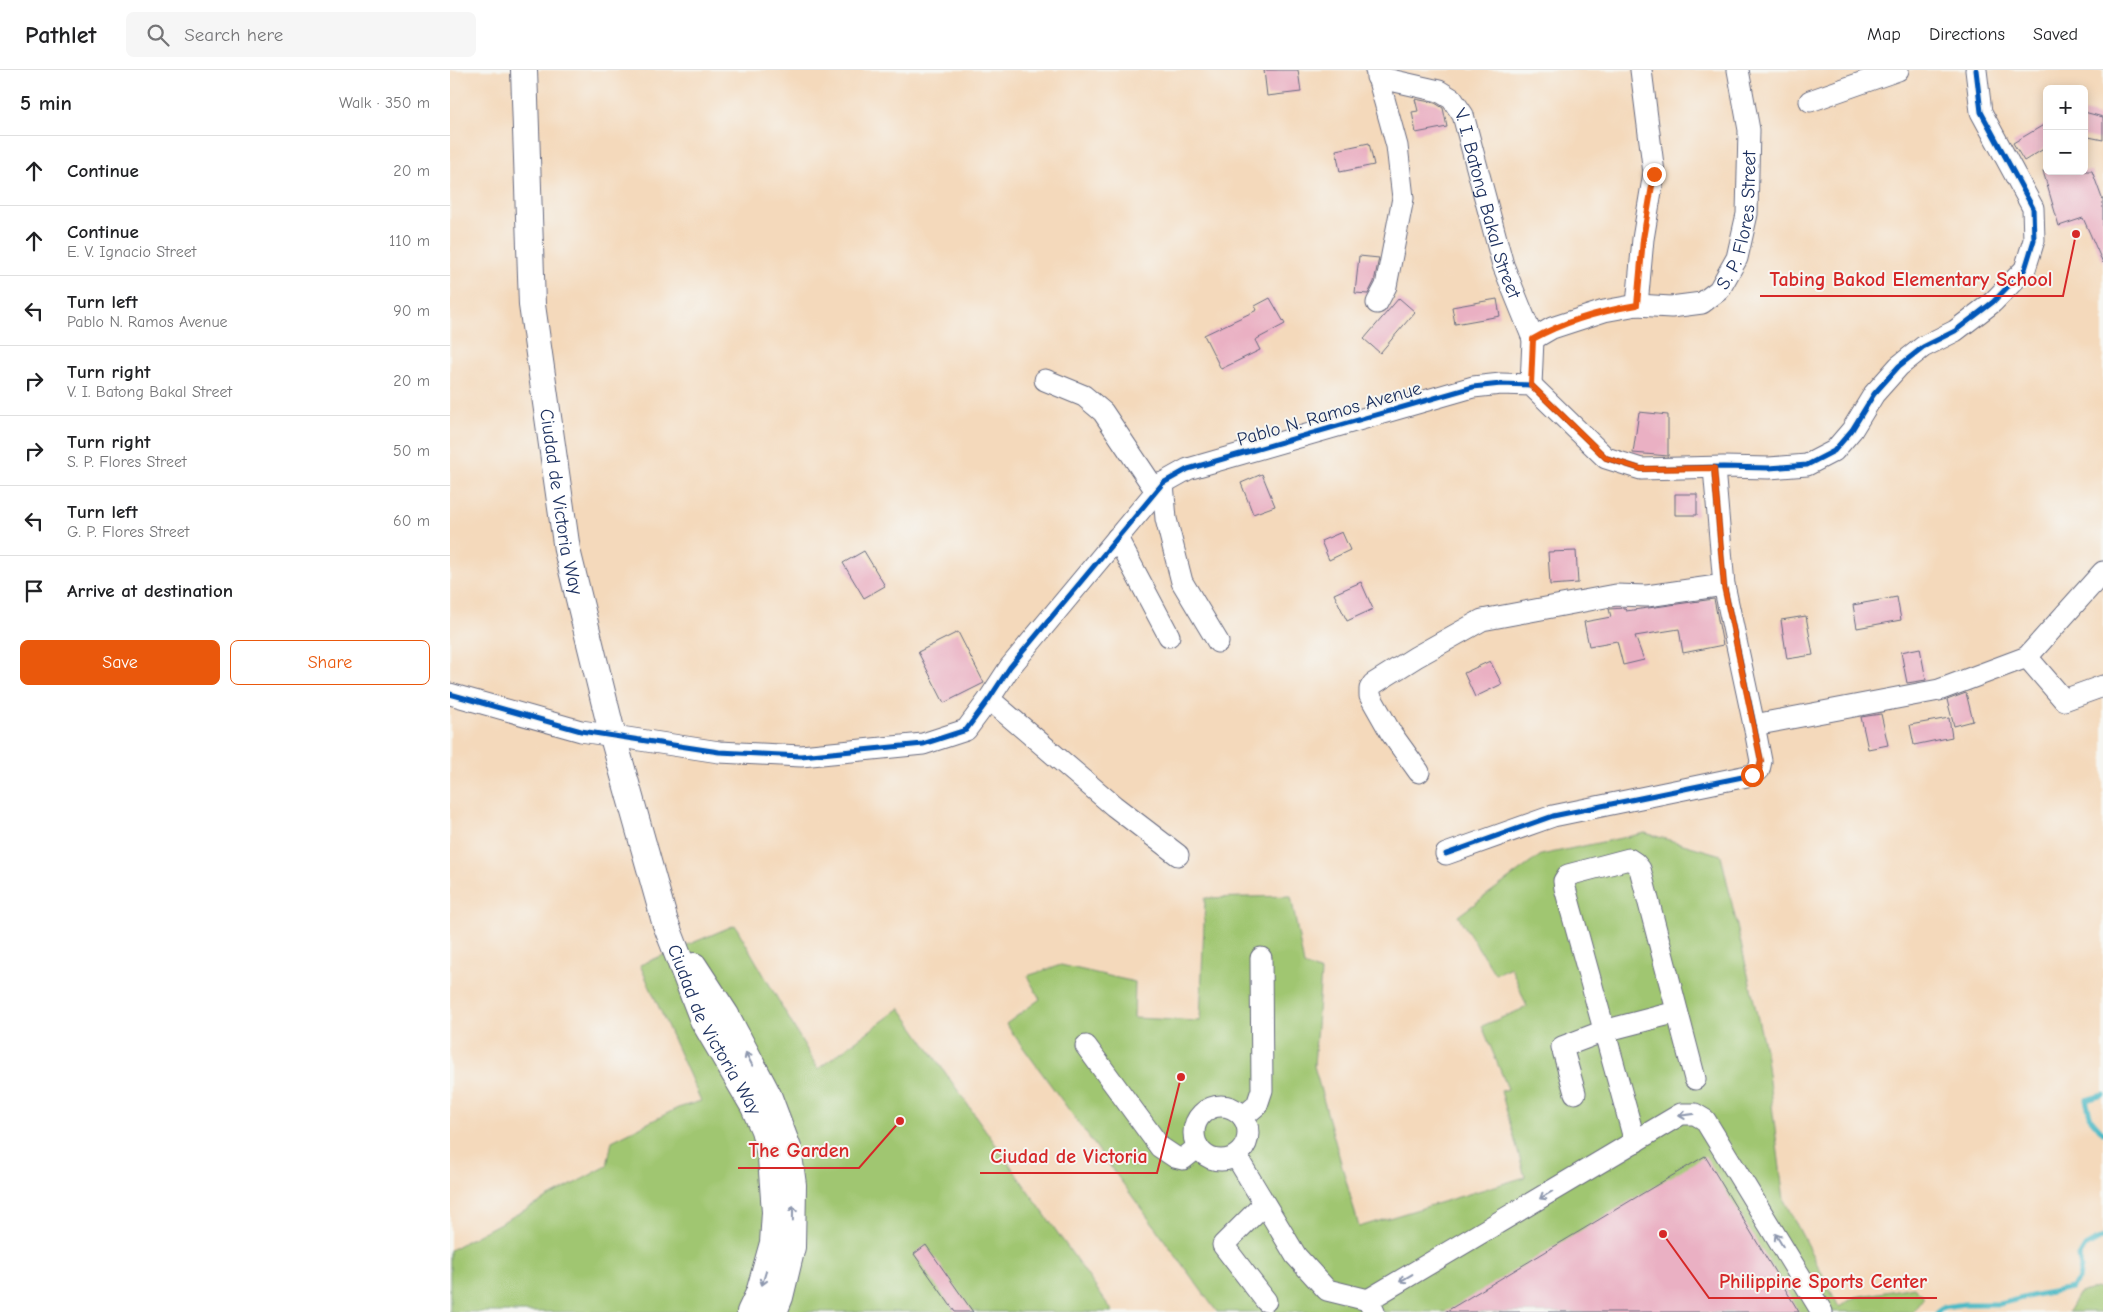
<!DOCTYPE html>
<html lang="en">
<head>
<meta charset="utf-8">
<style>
	body { margin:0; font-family:"Comic Neue",sans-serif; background:#f6f6f6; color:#202124 }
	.controls { position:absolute; right:15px; top:15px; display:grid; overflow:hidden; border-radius:8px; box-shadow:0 2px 12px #0003 }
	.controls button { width:45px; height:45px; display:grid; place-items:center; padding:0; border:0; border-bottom:1px solid #e0e0e0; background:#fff; color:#202124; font:25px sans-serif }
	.stop { position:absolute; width:15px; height:15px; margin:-11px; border:4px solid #ea580c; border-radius:50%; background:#fff }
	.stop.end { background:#ea580c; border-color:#fff; box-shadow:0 1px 5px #0008 }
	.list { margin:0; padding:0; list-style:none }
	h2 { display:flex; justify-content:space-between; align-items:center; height:65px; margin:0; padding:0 20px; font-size:21px }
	h2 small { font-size:16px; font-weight:400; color:#757577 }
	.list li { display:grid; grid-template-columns:32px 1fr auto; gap:15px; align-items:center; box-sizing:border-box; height:70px; padding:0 20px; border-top:1px solid #e0e0e0 }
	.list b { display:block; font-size:19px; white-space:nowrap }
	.list p { margin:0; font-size:16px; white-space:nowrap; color:#757577 }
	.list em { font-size:16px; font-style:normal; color:#757577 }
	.actions { display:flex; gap:10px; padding:15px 20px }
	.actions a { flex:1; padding:11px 0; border:1px solid #ea580c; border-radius:8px; text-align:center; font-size:18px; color:#ea580c }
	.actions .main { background:#ea580c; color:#fff }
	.icon { flex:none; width:28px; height:28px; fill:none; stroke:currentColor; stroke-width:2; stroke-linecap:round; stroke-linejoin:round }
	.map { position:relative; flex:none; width:1653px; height:1242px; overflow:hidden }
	header { display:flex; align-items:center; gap:30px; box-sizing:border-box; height:70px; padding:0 25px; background:#fff; border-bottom:1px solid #e0e0e0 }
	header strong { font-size:24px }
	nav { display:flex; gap:28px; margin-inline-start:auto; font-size:18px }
	.search { width:350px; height:45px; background:#f6f6f6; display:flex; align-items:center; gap:12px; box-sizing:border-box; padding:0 18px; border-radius:8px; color:#757577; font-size:19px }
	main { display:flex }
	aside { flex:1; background:#fff }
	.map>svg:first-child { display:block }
	.green { fill:#a0c671; stroke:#5e7a68 }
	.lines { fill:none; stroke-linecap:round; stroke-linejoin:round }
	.stream { stroke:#4bb9c5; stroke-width:5 }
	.building { fill:#eab0c3 }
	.minor-casing { stroke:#676a7f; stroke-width:23 }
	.major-casing { stroke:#676a7f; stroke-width:28 }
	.minor { stroke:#fff; stroke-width:21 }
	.major { stroke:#fff; stroke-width:26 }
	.cycleway-casing { stroke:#f6f6f2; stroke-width:8 }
	.cycleway { stroke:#0057b8; stroke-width:5 }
	.oneway { stroke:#8d97ae }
	.route { stroke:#ea580c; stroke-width:6 }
	.labels { text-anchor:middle; stroke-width:4; stroke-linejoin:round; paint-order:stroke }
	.street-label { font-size:19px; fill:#1b2f5e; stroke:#f6f6f2 }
	.leader { fill:none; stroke:#d62828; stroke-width:2 }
	.callout-dot { fill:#d62828; stroke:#f6f6f2; stroke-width:2 }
	.callout-label { font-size:20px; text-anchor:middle; font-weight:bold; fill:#d62828; stroke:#f6f6f2; stroke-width:4; stroke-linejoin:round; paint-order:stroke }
</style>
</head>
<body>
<header>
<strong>Pathlet</strong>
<div class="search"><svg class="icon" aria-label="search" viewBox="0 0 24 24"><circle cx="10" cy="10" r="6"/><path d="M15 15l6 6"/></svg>Search here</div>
<nav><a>Map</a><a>Directions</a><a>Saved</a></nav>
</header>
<main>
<aside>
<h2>5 min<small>Walk · 350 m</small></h2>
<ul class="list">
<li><svg class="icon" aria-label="ahead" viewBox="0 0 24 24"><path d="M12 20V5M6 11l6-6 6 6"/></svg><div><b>Continue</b></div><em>20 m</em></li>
<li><svg class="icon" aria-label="ahead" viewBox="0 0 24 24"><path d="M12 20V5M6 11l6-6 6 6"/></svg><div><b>Continue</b><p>E. V. Ignacio Street</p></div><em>110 m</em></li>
<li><svg class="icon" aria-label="left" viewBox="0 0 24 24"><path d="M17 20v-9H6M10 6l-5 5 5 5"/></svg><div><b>Turn left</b><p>Pablo N. Ramos Avenue</p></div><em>90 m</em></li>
<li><svg class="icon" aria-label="right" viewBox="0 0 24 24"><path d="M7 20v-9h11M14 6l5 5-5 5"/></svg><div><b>Turn right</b><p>V. I. Batong Bakal Street</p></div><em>20 m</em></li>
<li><svg class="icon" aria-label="right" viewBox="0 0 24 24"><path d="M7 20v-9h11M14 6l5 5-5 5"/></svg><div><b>Turn right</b><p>S. P. Flores Street</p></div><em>50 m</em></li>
<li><svg class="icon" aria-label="left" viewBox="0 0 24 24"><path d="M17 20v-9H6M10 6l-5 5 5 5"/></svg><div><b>Turn left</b><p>G. P. Flores Street</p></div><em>60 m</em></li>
<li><svg class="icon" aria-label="arrive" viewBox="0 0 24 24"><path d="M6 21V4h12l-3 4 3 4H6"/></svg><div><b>Arrive at destination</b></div></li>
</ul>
<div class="actions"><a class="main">Save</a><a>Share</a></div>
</aside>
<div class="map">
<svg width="1653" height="1242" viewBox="0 0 1653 1242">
	<rect width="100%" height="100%" fill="#f6f6f2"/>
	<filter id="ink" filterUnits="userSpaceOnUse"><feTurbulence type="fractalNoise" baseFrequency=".02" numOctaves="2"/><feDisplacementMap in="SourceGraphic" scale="10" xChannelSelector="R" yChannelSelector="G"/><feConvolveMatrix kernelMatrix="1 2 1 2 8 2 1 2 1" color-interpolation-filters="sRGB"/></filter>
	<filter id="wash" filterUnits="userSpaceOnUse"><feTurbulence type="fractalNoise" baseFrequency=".0096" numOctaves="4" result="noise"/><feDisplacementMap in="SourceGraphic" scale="20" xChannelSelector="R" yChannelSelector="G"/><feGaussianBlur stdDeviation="1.12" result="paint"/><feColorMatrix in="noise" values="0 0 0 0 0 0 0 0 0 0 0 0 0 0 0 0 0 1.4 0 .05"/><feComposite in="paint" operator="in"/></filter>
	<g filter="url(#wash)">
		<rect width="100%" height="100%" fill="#f4d9bb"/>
		<!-- green -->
		<path class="green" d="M1195 763 1271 785 1315 980 1334 1130 1389 1237 1405 1227 1464 1217 1474 1227 1463 1242H767L556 954 590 929 577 906 611 895 685 912 684 948 750 951 755 828 841 826 854 895 871 902 864 996 909 1157 1075 1107 1051 1021 1058 1019 1032 956 1077 937 1061 897 1045 904 1008 846 1091 785Z
			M285 855 368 999 450 938 663 1242H0V1180L157 1096 162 1071 228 1038 251 1031 190 895Z
			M1645 1218 1653 1221V1242H1618L1628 1224Z"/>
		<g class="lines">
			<!-- stream -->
			<path class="stream" d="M1653 1025 1636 1030 1641 1049 1653 1063
				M1487 1242 1494 1237 1514 1234H1549L1581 1226 1621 1218 1629 1210 1631 1197 1629 1187 1635 1177 1653 1167"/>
		</g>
		<g id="blocks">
			<!-- building -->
			<path class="building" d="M814 0H848L851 22 817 26Z
				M965 29 985 33 993 38 997 57 966 63 962 42 968 41Z
				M1634 42 1653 47V70L1634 66Z
				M1597 53V77L1574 91 1563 73Z
				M919 73 924 95 890 102 886 80Z
				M1593 101H1642L1653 131V193L1633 148 1609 156Z
				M909 186 929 188 924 212 918 224 905 223Z
				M820 228 835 254 805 270 810 280 771 299 754 265 807 240 805 236Z
				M949 228 965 242 930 283 914 269Z
				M1047 229 1050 246 1005 254 1002 237Z
				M1189 342 1218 345V386L1183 383Z
				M812 404 825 436 803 444 791 413Z
				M1225 424H1247V445H1225Z
				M892 462 900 480 879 490 871 471Z
				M414 481 435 516 414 528 393 493Z
				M1126 481 1128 513 1100 515 1098 482Z
				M911 512 923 539 897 551 884 524Z
				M1447 527 1451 550 1407 558 1403 535Z
				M1264 529 1273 575 1233 583 1229 559 1185 566 1194 590 1173 595 1167 571 1139 576 1134 552 1161 547 1159 539 1175 538 1176 541Z
				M1356 546 1363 585 1337 589 1331 550Z
				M508 562 534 613 494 633 468 582Z
				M1470 578 1476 610 1457 613 1451 582Z
				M1040 591 1052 614 1025 627 1014 603Z
				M1516 623 1523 651 1504 656 1497 630Z
				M1431 644 1438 675 1418 679 1411 647Z
				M1499 648 1502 667 1464 675 1460 655Z
				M1255 1086 1349 1242H995Z
				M476 1175 516 1232 523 1242H505L464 1184Z"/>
		</g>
	</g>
	<g filter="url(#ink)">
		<use href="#blocks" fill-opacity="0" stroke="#676a7f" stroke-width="1"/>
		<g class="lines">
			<!-- minor casing -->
			<g class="minor-casing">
				<g id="minor">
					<path d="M926 0 947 76 953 128 936 216 927 233"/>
					<path id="s1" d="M927 7 989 21 1002 29 1013 45 1053 195 1083 269 1081 315"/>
					<path d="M1360 31 1448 0"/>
					<path d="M1187 235 1193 169 1204 103 1191 0"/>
					<path id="s2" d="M1083 269 1102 258 1154 241 1187 235 1221 237 1252 233 1269 220 1287 188 1297 144 1299 60 1288 0"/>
					<path d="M595 310 634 326 653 342 706 421"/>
					<path d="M713 413 716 449 732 512 768 572"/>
					<path d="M667 468 719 566"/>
					<path d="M1577 587 1614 630 1653 616"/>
					<path d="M0 624 131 661 269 682 351 686 473 674 516 660 539 629 560 597 713 413 738 399 1023 317 1051 314 1081 315 1156 388 1191 399 1273 397 1319 398 1357 395 1384 381 1402 360 1424 324 1449 296 1473 277 1505 261 1543 232 1575 199 1584 170 1583 138 1531 42 1526 0"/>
					<path d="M539 629 664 736 728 785"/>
					<path d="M1304 655 1489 620 1577 587 1653 502"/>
					<path d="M969 702 941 663 920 626V619L923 614 966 587 1032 550 1166 525 1197 526 1274 515"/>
					<path d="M996 784 1103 746 1302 705 1309 700 1311 691 1304 655 1274 515 1264 398"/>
					<path d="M636 976 710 1077 725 1087 733 1089 748 1077"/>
					<path d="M1125 1023 1112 977 1154 961 1227 942"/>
					<circle cx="771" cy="1063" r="27"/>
					<path d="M793 1047 807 1035 812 1020 811 888"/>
					<path d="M1185 1072 1115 818 1114 811 1118 805 1179 789 1185 793 1190 799 1245 1009"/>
					<path d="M786 1086 846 1186 877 1220 918 1230"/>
					<path d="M814 1134 773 1175 816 1231"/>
					<path d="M924 1242 918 1230 1231 1044H1245L1255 1050 1372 1242"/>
				</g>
			</g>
			<!-- major casing -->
			<g class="major-casing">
				<g id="major">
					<path id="s3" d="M74 0 82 235 117 480 163 667 215 852 253 950 304 1037 314 1060 321 1088 325 1142 323 1173 309 1223 300 1242"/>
					<path d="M244 896 276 945 318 1025 338 1078 343 1115 342 1177 330 1227 324 1242"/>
				</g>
			</g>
			<!-- minor -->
			<use href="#minor" class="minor"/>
			<!-- major -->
			<use href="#major" class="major"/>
			<!-- cycleway casing -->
			<g class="cycleway-casing">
				<path id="cycleway" d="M0 624 131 661 269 682 351 686 473 674 516 660 539 629 560 597 713 413 738 399 1023 317 1051 314 1081 315 1156 388 1191 399 1273 397 1319 398 1357 395 1384 381 1402 360 1424 324 1449 296 1473 277 1505 261 1543 232 1575 199 1584 170 1583 138 1531 42 1526 0
					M996 784 1103 746 1302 705 1309 700 1311 691 1304 655 1274 515 1264 398"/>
			</g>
			<!-- cycleway -->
			<use href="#cycleway" class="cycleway"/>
		</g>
		<!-- one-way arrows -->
		<defs><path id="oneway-shaft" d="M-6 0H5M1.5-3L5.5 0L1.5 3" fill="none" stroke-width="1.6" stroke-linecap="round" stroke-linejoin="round" transform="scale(1.25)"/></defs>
		<g class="oneway">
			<use href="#oneway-shaft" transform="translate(299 989) rotate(-117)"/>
			<use href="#oneway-shaft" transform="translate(1236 1045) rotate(173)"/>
			<use href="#oneway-shaft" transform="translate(1096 1125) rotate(149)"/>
			<use href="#oneway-shaft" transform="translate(343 1143) rotate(-89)"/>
			<use href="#oneway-shaft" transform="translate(1329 1170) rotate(-121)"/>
			<use href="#oneway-shaft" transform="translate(314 1208) rotate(107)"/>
			<use href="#oneway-shaft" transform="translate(956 1208) rotate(149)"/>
		</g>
	</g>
	<g class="lines" filter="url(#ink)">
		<!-- route -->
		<path class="route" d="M1204 104 1193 169 1187 235C1151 241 1115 251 1083 269L1081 315 1156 388 1191 399 1264 398 1274 516 1311 691 1309 700 1302 705"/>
	</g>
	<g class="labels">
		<!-- street labels -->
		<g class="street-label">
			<text dy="7" stroke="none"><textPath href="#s1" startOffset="190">V. I. Batong Bakal Street</textPath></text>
			<text dy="7" stroke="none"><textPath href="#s2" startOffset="271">S. P. Flores Street</textPath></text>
			<text transform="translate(879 343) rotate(-16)" y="7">Pablo N. Ramos Avenue</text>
			<text dy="7" stroke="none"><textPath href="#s3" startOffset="434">Ciudad de Victoria Way</textPath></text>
			<text dy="7" stroke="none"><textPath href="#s3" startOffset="986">Ciudad de Victoria Way</textPath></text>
		</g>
	</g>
	<!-- callouts -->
	<path class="leader" d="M1626 164L1613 226H1310M450 1051L409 1098H288M731 1007L707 1103H530M1213 1164L1259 1228H1487"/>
	<g class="callout-dot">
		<circle cx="1626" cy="164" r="5"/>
		<circle cx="450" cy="1051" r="5"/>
		<circle cx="731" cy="1007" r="5"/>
		<circle cx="1213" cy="1164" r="5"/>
	</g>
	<g class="callout-label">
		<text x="1461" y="216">Tabing Bakod Elementary School</text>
		<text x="349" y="1087">The Garden</text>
		<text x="619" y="1093">Ciudad de Victoria</text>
		<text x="1373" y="1218">Philippine Sports Center</text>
	</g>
</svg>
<div class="controls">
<button>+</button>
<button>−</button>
</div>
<div class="stop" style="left:1302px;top:705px"></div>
<div class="stop end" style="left:1204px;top:104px"></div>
</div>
</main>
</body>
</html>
